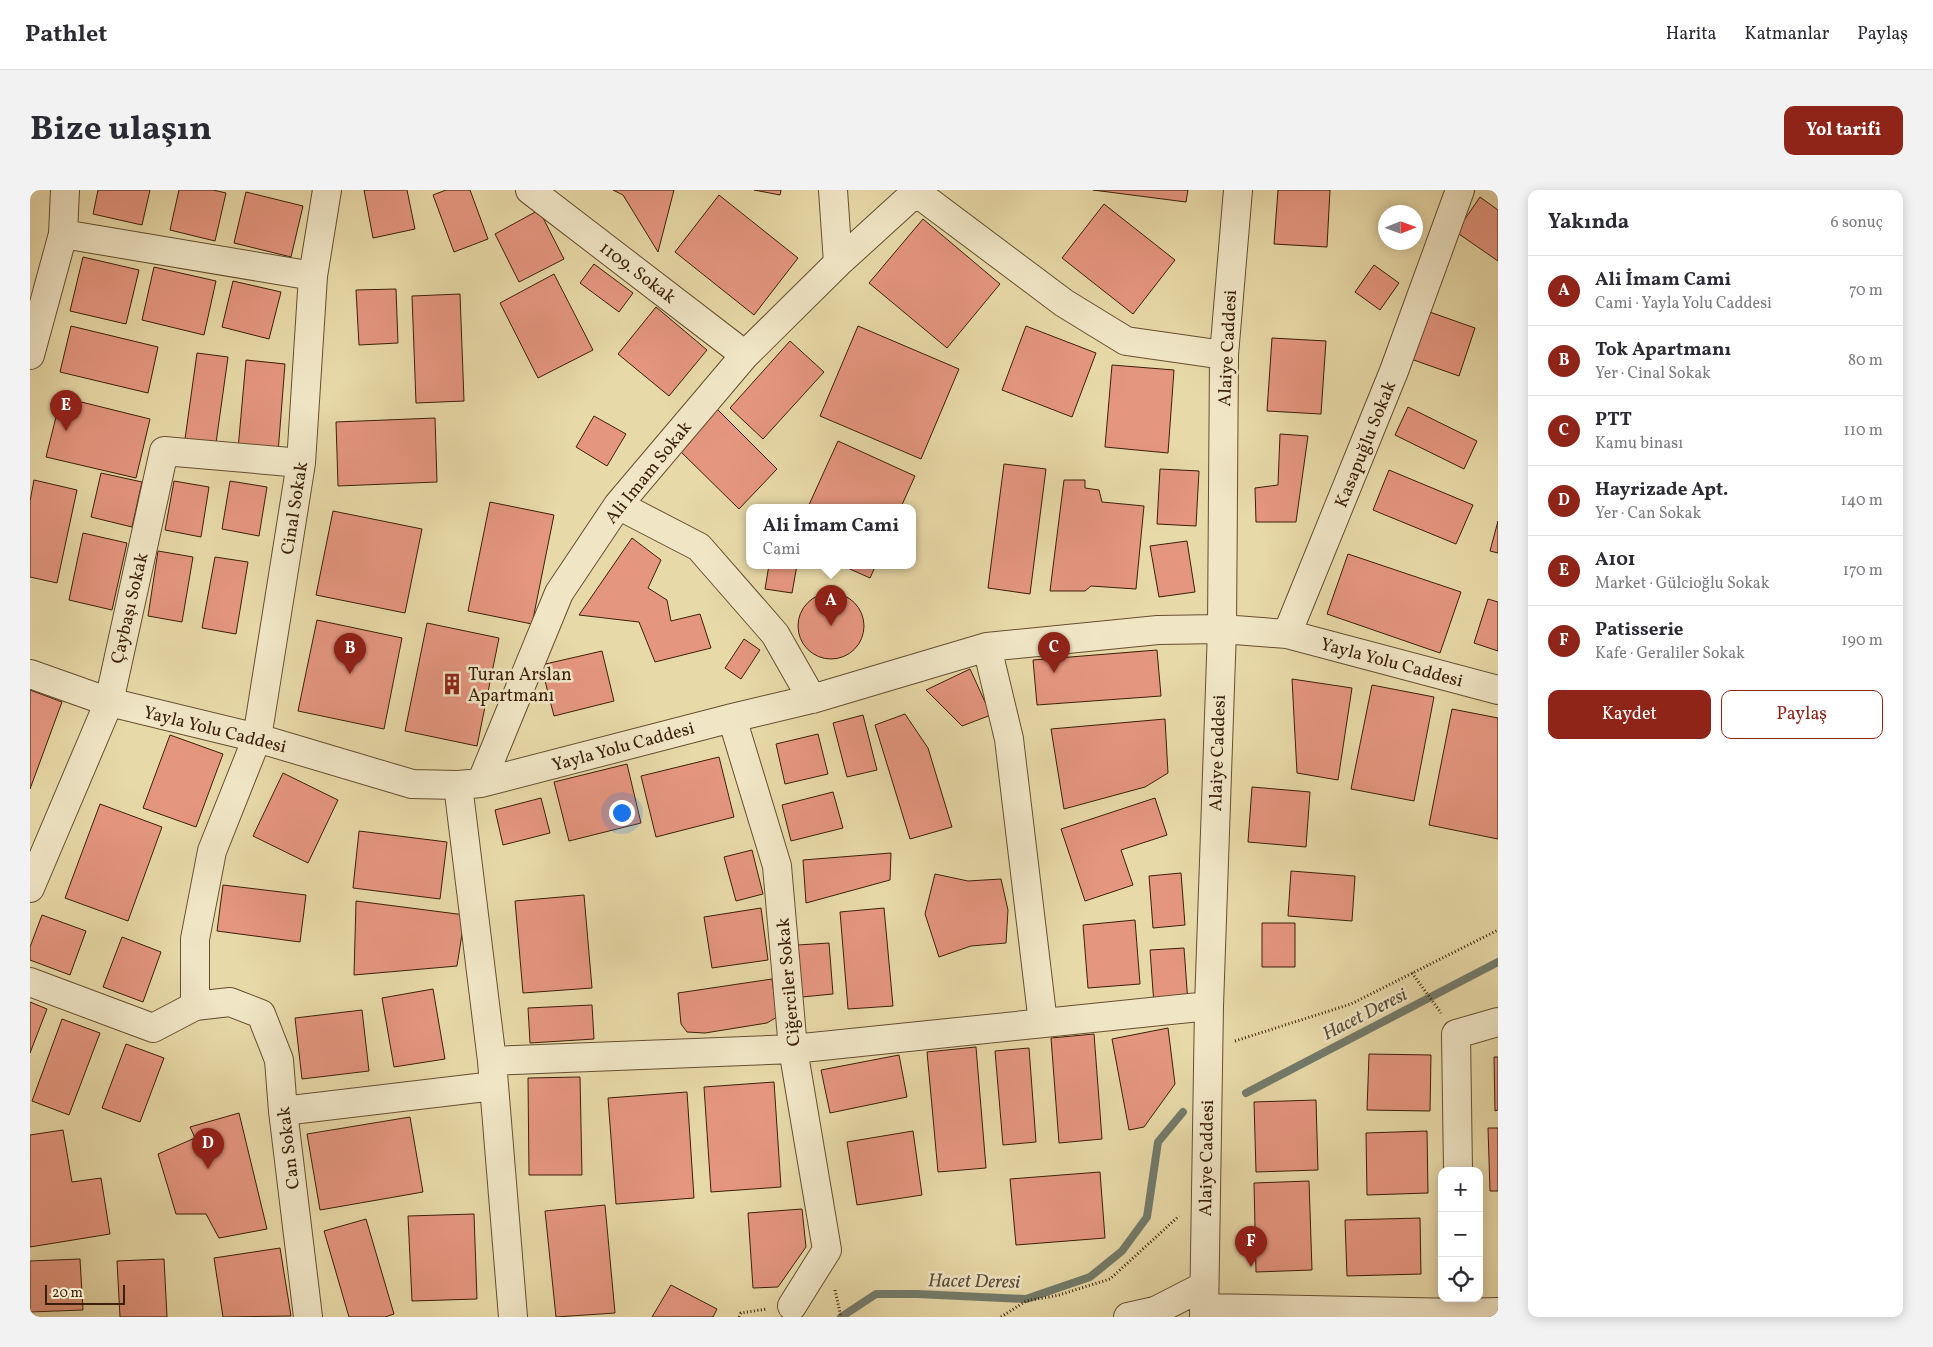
<!DOCTYPE html>
<html lang="tr">
<head>
<meta charset="utf-8">
<style>
	body { margin:0; font-family:Vollkorn,serif; background:#f2f2f3; color:#2b2b33 }
	.controls { position:absolute; right:15px; bottom:15px; display:grid; overflow:hidden; border-radius:10px; box-shadow:0 2px 12px #0003 }
	.controls button { width:45px; height:45px; display:grid; place-items:center; padding:0; border:0; border-bottom:1px solid #e1e1e2; background:#fff; color:#2b2b33; font:25px sans-serif }
	.compass { position:absolute; left:1348px; top:15px; width:45px; height:45px; border-radius:50%; background:#fff; box-shadow:0 2px 12px #0003; rotate:89deg }
	.scale { position:absolute; left:15px; bottom:12px; width:80px; box-sizing:border-box; padding-left:5px; border:2px solid #3c1f08; border-top:0; font-size:14px; line-height:18px; white-space:nowrap; color:#3c1f08; -webkit-text-stroke:4px #f0e6c6; paint-order:stroke }
	.you { position:absolute; left:591px; top:622px; width:18px; height:18px; margin:-12px; border:4px solid #fff; border-radius:50%; background:#1a73e8; box-shadow:0 0 0 8px #1a73e833 }
	.badge { display:grid; place-items:center; width:32px; height:32px; border-radius:50%; background:#8f2418; color:#fff; font-size:16px; font-weight:700 }
	.pin { position:absolute; translate:-50% -41px; filter:drop-shadow(0 1px 2px #0008) }
	.pin::after { content:''; position:absolute; top:26px; width:18px; height:15px; background:inherit; clip-path:polygon(0 0,100% 0,50% 100%) }
	.popup { position:absolute; left:716px; top:314px; width:170px; height:65px; box-sizing:border-box; display:grid; place-content:center; border-radius:10px; background:#fff; filter:drop-shadow(0 1px 4px #0005); font-size:16px; white-space:nowrap; color:#7c7c81 }
	.popup b { font-size:19px; color:#2b2b33 }
	.popup::after { content:''; position:absolute; left:50%; top:100%; margin-left:-10px; border:10px solid transparent; border-top-color:#fff }
	.list { margin:0; padding:0; list-style:none }
	h2 { display:flex; justify-content:space-between; align-items:center; height:65px; margin:0; padding:0 20px; font-size:21px }
	h2 small { font-size:16px; font-weight:400; color:#7c7c81 }
	.list li { display:grid; grid-template-columns:32px 1fr auto; gap:15px; align-items:center; box-sizing:border-box; height:70px; padding:0 20px; border-top:1px solid #e1e1e2 }
	.list b { display:block; font-size:19px; white-space:nowrap }
	.list p { margin:0; font-size:16px; white-space:nowrap; color:#7c7c81 }
	.list em { font-size:16px; font-style:normal; color:#7c7c81 }
	.actions { display:flex; gap:10px; padding:15px 20px }
	.actions a { flex:1; padding:11px 0; border:1px solid #8f2418; border-radius:10px; text-align:center; font-size:18px; color:#8f2418 }
	.actions .main { background:#8f2418; color:#fff }
	.icon { flex:none; width:28px; height:28px; fill:none; stroke:currentColor; stroke-width:2; stroke-linecap:round; stroke-linejoin:round }
	.map { position:relative; flex:none; width:1468px; height:1127px; overflow:hidden; border-radius:10px }
	header { display:flex; align-items:center; gap:30px; box-sizing:border-box; height:70px; padding:0 25px; background:#fff; border-bottom:1px solid #e1e1e2 }
	header strong { font-size:24px }
	nav { display:flex; gap:28px; margin-inline-start:auto; font-size:18px }
	.intro { display:flex; align-items:center; justify-content:space-between; box-sizing:border-box; height:120px; padding:0 30px }
	h1 { margin:0; font-size:35px }
	.button { padding:12px 22px; border-radius:10px; background:#8f2418; color:#fff; font-size:18px; font-weight:700 }
	main { display:flex; gap:30px; padding:0 30px }
	aside { flex:1; background:#fff; border-radius:10px; box-shadow:0 2px 12px #0003 }
	.map>svg:first-child { display:block }
	.lines { fill:none; stroke-linecap:round; stroke-linejoin:round }
	.stream { stroke:#737b6b; stroke-width:8 }
	.building { fill:#e5967f; stroke:#3c1f08 }
	.minor-casing { stroke:#674e30; stroke-width:30 }
	.path { stroke:#3c1f08; stroke-width:3; stroke-dasharray:1 2.5; stroke-linecap:butt }
	.minor { stroke:#f0e6c6; stroke-width:28 }
	.labels { text-anchor:middle; stroke-width:5; stroke-linejoin:round; paint-order:stroke }
	.street-label { font-size:18px; fill:#3c1f08; stroke:#f0e6c6 }
	.poi-label { font-size:18px; fill:#3c1f08; stroke:#f0e6c6; text-anchor:start }
	.water-label { font-size:19px; font-style:italic; fill:#584d3a; stroke:#f0e6c6 }
</style>
</head>
<body>
<header>
<strong>Pathlet</strong>
<nav><a>Harita</a><a>Katmanlar</a><a>Paylaş</a></nav>
</header>
<div class="intro"><h1>Bize ulaşın</h1><a class="button">Yol tarifi</a></div>
<main>
<div class="map">
<svg width="1468" height="1127" viewBox="0 0 1468 1127">
	<rect width="100%" height="100%" fill="#e8d9a8"/>
	<filter id="stains"><feTurbulence type="fractalNoise" baseFrequency=".004" numOctaves="4"/><feColorMatrix values="0 0 0 0 .2 0 0 0 0 .09 0 0 0 0 .02 0 0 0 .5 -.17"/></filter>
	<radialGradient id="worn" r=".72"><stop offset=".6" stop-color="#630" stop-opacity="0"/><stop offset="1" stop-color="#630" stop-opacity=".3"/></radialGradient>
	<g class="lines">
		<!-- stream -->
		<path class="stream" d="M1216 903 1468 772
			M811 1127 846 1104H887L996 1109 1060 1087 1092 1061 1117 1027 1128 952 1153 922"/>
	</g>
	<!-- building -->
	<path class="building" d="M68 0H120L112 35 63 24Z
		M149 0H183L196 3 185 51 140 40Z
		M334 0H377L385 39 343 48Z
		M416 0H440L458 49 424 62 403 5Z
		M583 0H644L628 62 593 5Z
		M724 0H751L750 5Z
		M1063 0H1158L1156 12Z
		M1248 0H1300L1297 57 1244 54Z
		M216 2 273 16 261 67 204 53Z
		M689 5 768 68 724 125 645 62Z
		M1450 7 1468 20V71L1426 42Z
		M1074 14 1145 70 1103 124 1032 68Z
		M509 20 534 69 489 92 465 44Z
		M893 29 970 94 917 158 839 93Z
		M53 67 109 80 96 134 40 121Z
		M564 74 603 103 589 122 550 93Z
		M1344 75 1369 93 1350 120 1325 102Z
		M124 77 186 91 174 145 112 130Z
		M524 84 563 160 508 188 470 113Z
		M203 91 251 102 239 149 192 137Z
		M366 99 368 153 329 155 326 100Z
		M430 104 434 211 386 213 382 106Z
		M626 117 677 160 639 206 588 164Z
		M1394 120 1445 138 1429 186 1378 168Z
		M41 136 128 157 118 203 30 182Z
		M828 136 929 179 891 269 790 226Z
		M996 136 1066 163 1042 227 972 200Z
		M1242 148 1296 151 1291 224 1237 221Z
		M760 151 794 182 733 249 700 218Z
		M167 163 198 167 186 253 155 249Z
		M216 170 255 174 248 263 208 259Z
		M1082 175 1144 180 1138 263 1075 257Z
		M31 207 120 229 106 288 16 267Z
		M1378 217 1447 251 1434 279 1365 245Z
		M686 218 747 279 709 319 647 258Z
		M564 226 596 244 577 276 546 257Z
		M405 228 407 292 308 296 306 232Z
		M1250 244 1278 246 1266 332H1226L1225 298 1248 295Z
		M808 251 885 286 871 317H778Z
		M974 274 1016 279 1000 404 958 398Z
		M1130 279 1169 281 1166 336 1127 334Z
		M1359 280 1443 315 1426 354 1343 320Z
		M71 283 112 292 102 337 61 327Z
		M4 290 47 300 27 393 0 387V311Z
		M1034 290H1055V298L1069 300 1072 312 1114 316 1106 399 1061 396 1055 401H1020Z
		M144 291 179 297 171 347 135 340Z
		M200 291 237 297 229 346 192 339Z
		M460 312 524 325 502 434 438 421Z
		M303 321 392 339 375 423 286 405Z
		M1468 331V363L1460 361Z
		M53 343 97 353 82 420 39 410Z
		M602 348 631 370 618 398 637 410 641 431 670 424 681 458 625 472 609 432 549 425Z
		M1157 351 1165 402 1129 407 1120 356Z
		M128 361 163 367 152 432 118 426Z
		M1318 364 1431 402 1410 463 1297 424Z
		M185 367 218 372 206 444 172 438Z
		M739 375H767L762 403 735 399Z
		M811 375H846L840 388Z
		M768 436a33 33 0 1 1 66 0a33 33 0 1 1-66 0Z
		M1458 409 1468 412V461L1444 453Z
		M287 430 372 448 354 539 268 521Z
		M397 433 469 448 447 556 375 541Z
		M714 449 730 460 711 489 695 478Z
		M1127 460 1131 506 1007 515 1003 470Z
		M572 461 584 511 524 526 511 475Z
		M940 479 961 525 932 536 896 500Z
		M1262 489 1322 498 1308 590 1267 583Z
		M1342 495 1404 507 1384 611 1321 599Z
		M0 500 32 512 0 599Z
		M1422 519 1468 528V649L1399 635Z
		M875 524 898 558 922 637 880 649 845 535Z
		M833 525 847 580 817 587 803 533Z
		M1135 529 1138 583 1115 597 1034 619 1021 539Z
		M788 544 798 584 755 594 746 554Z
		M140 545 193 564 166 637 113 618Z
		M689 567 704 627 626 647 611 586Z
		M597 574 611 633 539 651 524 592Z
		M253 583 308 610 278 673 223 646Z
		M1222 597 1280 602 1276 657 1218 652Z
		M803 602 813 638 761 651 752 615Z
		M511 608 520 643 473 655 465 620Z
		M1125 608 1137 645 1091 660 1103 695 1055 711 1031 639Z
		M70 614 132 637 98 731 35 708Z
		M329 641 417 652 410 709 323 698Z
		M722 660 733 704 706 711 694 667Z
		M861 663 860 690 776 713 773 670Z
		M1261 681 1325 686 1322 731 1258 726Z
		M1151 683 1155 735 1123 738 1119 686Z
		M905 684 938 691 971 689 978 720 976 753 941 756 909 767 895 724Z
		M193 695 276 705 270 752 187 741Z
		M554 705 562 798 493 803 485 711Z
		M326 711 435 725 427 776 324 785Z
		M731 718 738 770 682 778 674 727Z
		M854 718 863 816 818 819 810 722Z
		M12 725 56 741 40 785 0 770V757Z
		M1105 730 1110 794 1058 798 1053 735Z
		M1232 733H1265V777H1232Z
		M92 747 131 762 113 812 73 797Z
		M799 753 803 804 772 807 768 755Z
		M1154 758 1158 813 1124 815 1120 760Z
		M742 789 747 827 737 833 675 843 657 842 651 834 648 803Z
		M403 799 415 869 364 877 352 808Z
		M0 812 17 819 0 863Z
		M562 815 564 849 500 853 498 818Z
		M332 820 339 881 272 889 265 828Z
		M32 829 70 843 39 925 2 911Z
		M1138 838 1145 894 1114 937 1099 940 1082 849Z
		M1064 844 1072 949 1029 953 1021 848Z
		M96 854 134 868 110 932 72 918Z
		M946 857 956 978 908 982 897 862Z
		M999 858 1006 952 973 955 965 861Z
		M1339 864 1401 865 1400 921 1337 920Z
		M869 865 877 907 800 923 791 880Z
		M1464 867H1468V920L1465 921Z
		M550 887 552 985H499L498 888Z
		M744 892 751 997 681 1002 674 897Z
		M657 902 664 1008 586 1014 578 908Z
		M1286 910 1288 980 1226 982 1224 912Z
		M209 923 237 1039 189 1048 176 1024H146L128 964 165 948 160 937Z
		M380 927 393 1002 290 1020 277 944Z
		M1458 938H1468V1001H1460Z
		M33 940 42 992 71 988 80 1044 0 1057V945Z
		M883 941 892 1005 827 1015 817 952Z
		M1397 941 1398 1003 1337 1005 1336 943Z
		M1070 982 1075 1048 986 1055 980 989Z
		M1279 991 1282 1080 1226 1082 1224 993Z
		M575 1015 585 1123 526 1127 515 1021Z
		M772 1019 776 1057 748 1097 723 1098 718 1023Z
		M444 1024 447 1109 382 1111 378 1026Z
		M1390 1028 1391 1084 1317 1086 1315 1030Z
		M336 1029 364 1124 355 1127H319L294 1041Z
		M250 1058 261 1126 193 1127 184 1068Z
		M50 1069 53 1120 0 1122V1071Z
		M134 1069 137 1127H90L87 1071Z
		M641 1095 687 1119 683 1127H622Z"/>
	<g class="lines">
		<!-- minor casing -->
		<g class="minor-casing">
			<path id="minor" d="M500 0 715 165
				M33 44 283 86
				M808 73 886 2 1034 113 1096 151 1194 165
				M0 165 33 44 35 0
				M588 315 669 357 745 444 782 509
				M1257 444 1468 500
				M957 457 979 549 1013 833
				M0 484 79 512 227 548 382 594 428 595 451 593 702 528 782 509 957 457 1128 440 1192 439 1257 444 1364 181 1430 0
				M702 528 747 676 763 859 797 1060 762 1116
				M451 593 529 403 588 315 715 165 808 73 803 0
				M428 595 462 871 483 1127
				M0 698 79 512 134 261 271 273
				M0 792 123 838 165 816 200 812 231 824 249 870 253 921 278 1127
				M165 816V749L182 661 227 548 271 273 283 86 297 0
				M462 871 763 859 1179 816
				M253 921 464 896
				M1428 981 1426 844 1468 832
				M1174 1118 1430 1123 1468 1122
				M1098 1127 1125 1121 1174 1096
				M1174 1127 1179 816 1192 439 1194 165 1208 0"/>
		</g>
		<!-- path -->
		<path class="path" d="M1382 783 1411 823
			M1205 851 1321 814 1468 740
			M805 1100 811 1127
			M709 1127 711 1123 737 1119
			M971 1127 996 1111 1029 1105 1080 1089 1149 1026"/>
		<!-- minor -->
		<use href="#minor" class="minor"/>
	</g>
	<!-- icons -->
	<defs>
		<g id="building-bare" transform="scale(1.725)"><path d="M-4-6H4V6H1V3H-1V6H-4ZM-2.5-4.3h1.7v1.8h-1.7ZM.8-4.3h1.7v1.8H.8ZM-2.5-1h1.7V.8h-1.7ZM.8-1h1.7V.8H.8Z" fill="#8f2418" stroke="#f0e6c6" stroke-width="2.5" paint-order="stroke"/></g>
	</defs>
	<g fill-rule="evenodd">
		<use href="#building-bare" x="422" y="494"/>
	</g>
	<g class="labels">
		<!-- street labels -->
		<g class="street-label">
			<text transform="translate(608 82) rotate(37)" y="6">1109. Sokak</text>
			<text transform="translate(1197 158) rotate(-87)" y="6">Alaiye Caddesi</text>
			<text transform="translate(1335 254) rotate(-68)" y="6">Kasapuğlu Sokak</text>
			<text transform="translate(618 282) rotate(-51)" y="6">Ali Imam Sokak</text>
			<text transform="translate(264 318) rotate(-81)" y="6">Cinal Sokak</text>
			<text transform="translate(99 418) rotate(-77)" y="6">Çaybaşı Sokak</text>
			<text transform="translate(1362 472) rotate(15)" y="6">Yayla Yolu Caddesi</text>
			<text transform="translate(185 539) rotate(14)" y="6">Yayla Yolu Caddesi</text>
			<text transform="translate(593 556) rotate(-15)" y="6">Yayla Yolu Caddesi</text>
			<text transform="translate(1187 563) rotate(-88)" y="6">Alaiye Caddesi</text>
			<text transform="translate(758 792) rotate(-95)" y="6">Ciğerciler Sokak</text>
			<text transform="translate(258 958) rotate(-97)" y="6">Can Sokak</text>
			<text transform="translate(1176 968) rotate(-89)" y="6">Alaiye Caddesi</text>
		</g>
		<!-- poi labels -->
		<g class="poi-label">
			<text x="438" y="490">Turan Arslan<tspan x="438" dy="21">Apartmanı</tspan></text>
		</g>
		<!-- water labels -->
		<g class="water-label">
			<text transform="translate(1334 823) rotate(-27)" y="7">Hacet Deresi</text>
			<text transform="translate(944 1090) rotate(1)" y="7">Hacet Deresi</text>
		</g>
	</g>
	<rect width="100%" height="100%" filter="url(#stains)"/>
	<rect width="100%" height="100%" fill="url(#worn)"/>
</svg>
<div class="controls">
<button>+</button>
<button>−</button>
<button><svg class="icon" aria-label="locate" viewBox="0 0 24 24"><circle cx="12" cy="12" r="6"/><path d="M12 2v4M12 18v4M2 12h4M18 12h4"/></svg></button>
</div>
<svg class="compass" viewBox="-18 -18 36 36"><path d="M0-13l5 13h-10z" fill="#e53935"/><path d="M0 13l5-13h-10z" fill="#7c7c81"/></svg>
<div class="scale">20 m</div>
<div class="you"></div>
<div class="pin badge" style="left:801px;top:436px">A</div>
<div class="popup"><b>Ali İmam Cami</b>Cami</div>
<div class="pin badge" style="left:320px;top:484px">B</div>
<div class="pin badge" style="left:1024px;top:483px">C</div>
<div class="pin badge" style="left:178px;top:979px">D</div>
<div class="pin badge" style="left:36px;top:241px">E</div>
<div class="pin badge" style="left:1221px;top:1077px">F</div>
</div>
<aside>
<h2>Yakında<small>6 sonuç</small></h2>
<ul class="list">
<li><span class="badge">A</span><div><b>Ali İmam Cami</b><p>Cami · Yayla Yolu Caddesi</p></div><em>70 m</em></li>
<li><span class="badge">B</span><div><b>Tok Apartmanı</b><p>Yer · Cinal Sokak</p></div><em>80 m</em></li>
<li><span class="badge">C</span><div><b>PTT</b><p>Kamu binası</p></div><em>110 m</em></li>
<li><span class="badge">D</span><div><b>Hayrizade Apt.</b><p>Yer · Can Sokak</p></div><em>140 m</em></li>
<li><span class="badge">E</span><div><b>A101</b><p>Market · Gülcioğlu Sokak</p></div><em>170 m</em></li>
<li><span class="badge">F</span><div><b>Patisserie</b><p>Kafe · Geraliler Sokak</p></div><em>190 m</em></li>
</ul>
<div class="actions"><a class="main">Kaydet</a><a>Paylaş</a></div>
</aside>
</main>
</body>
</html>
